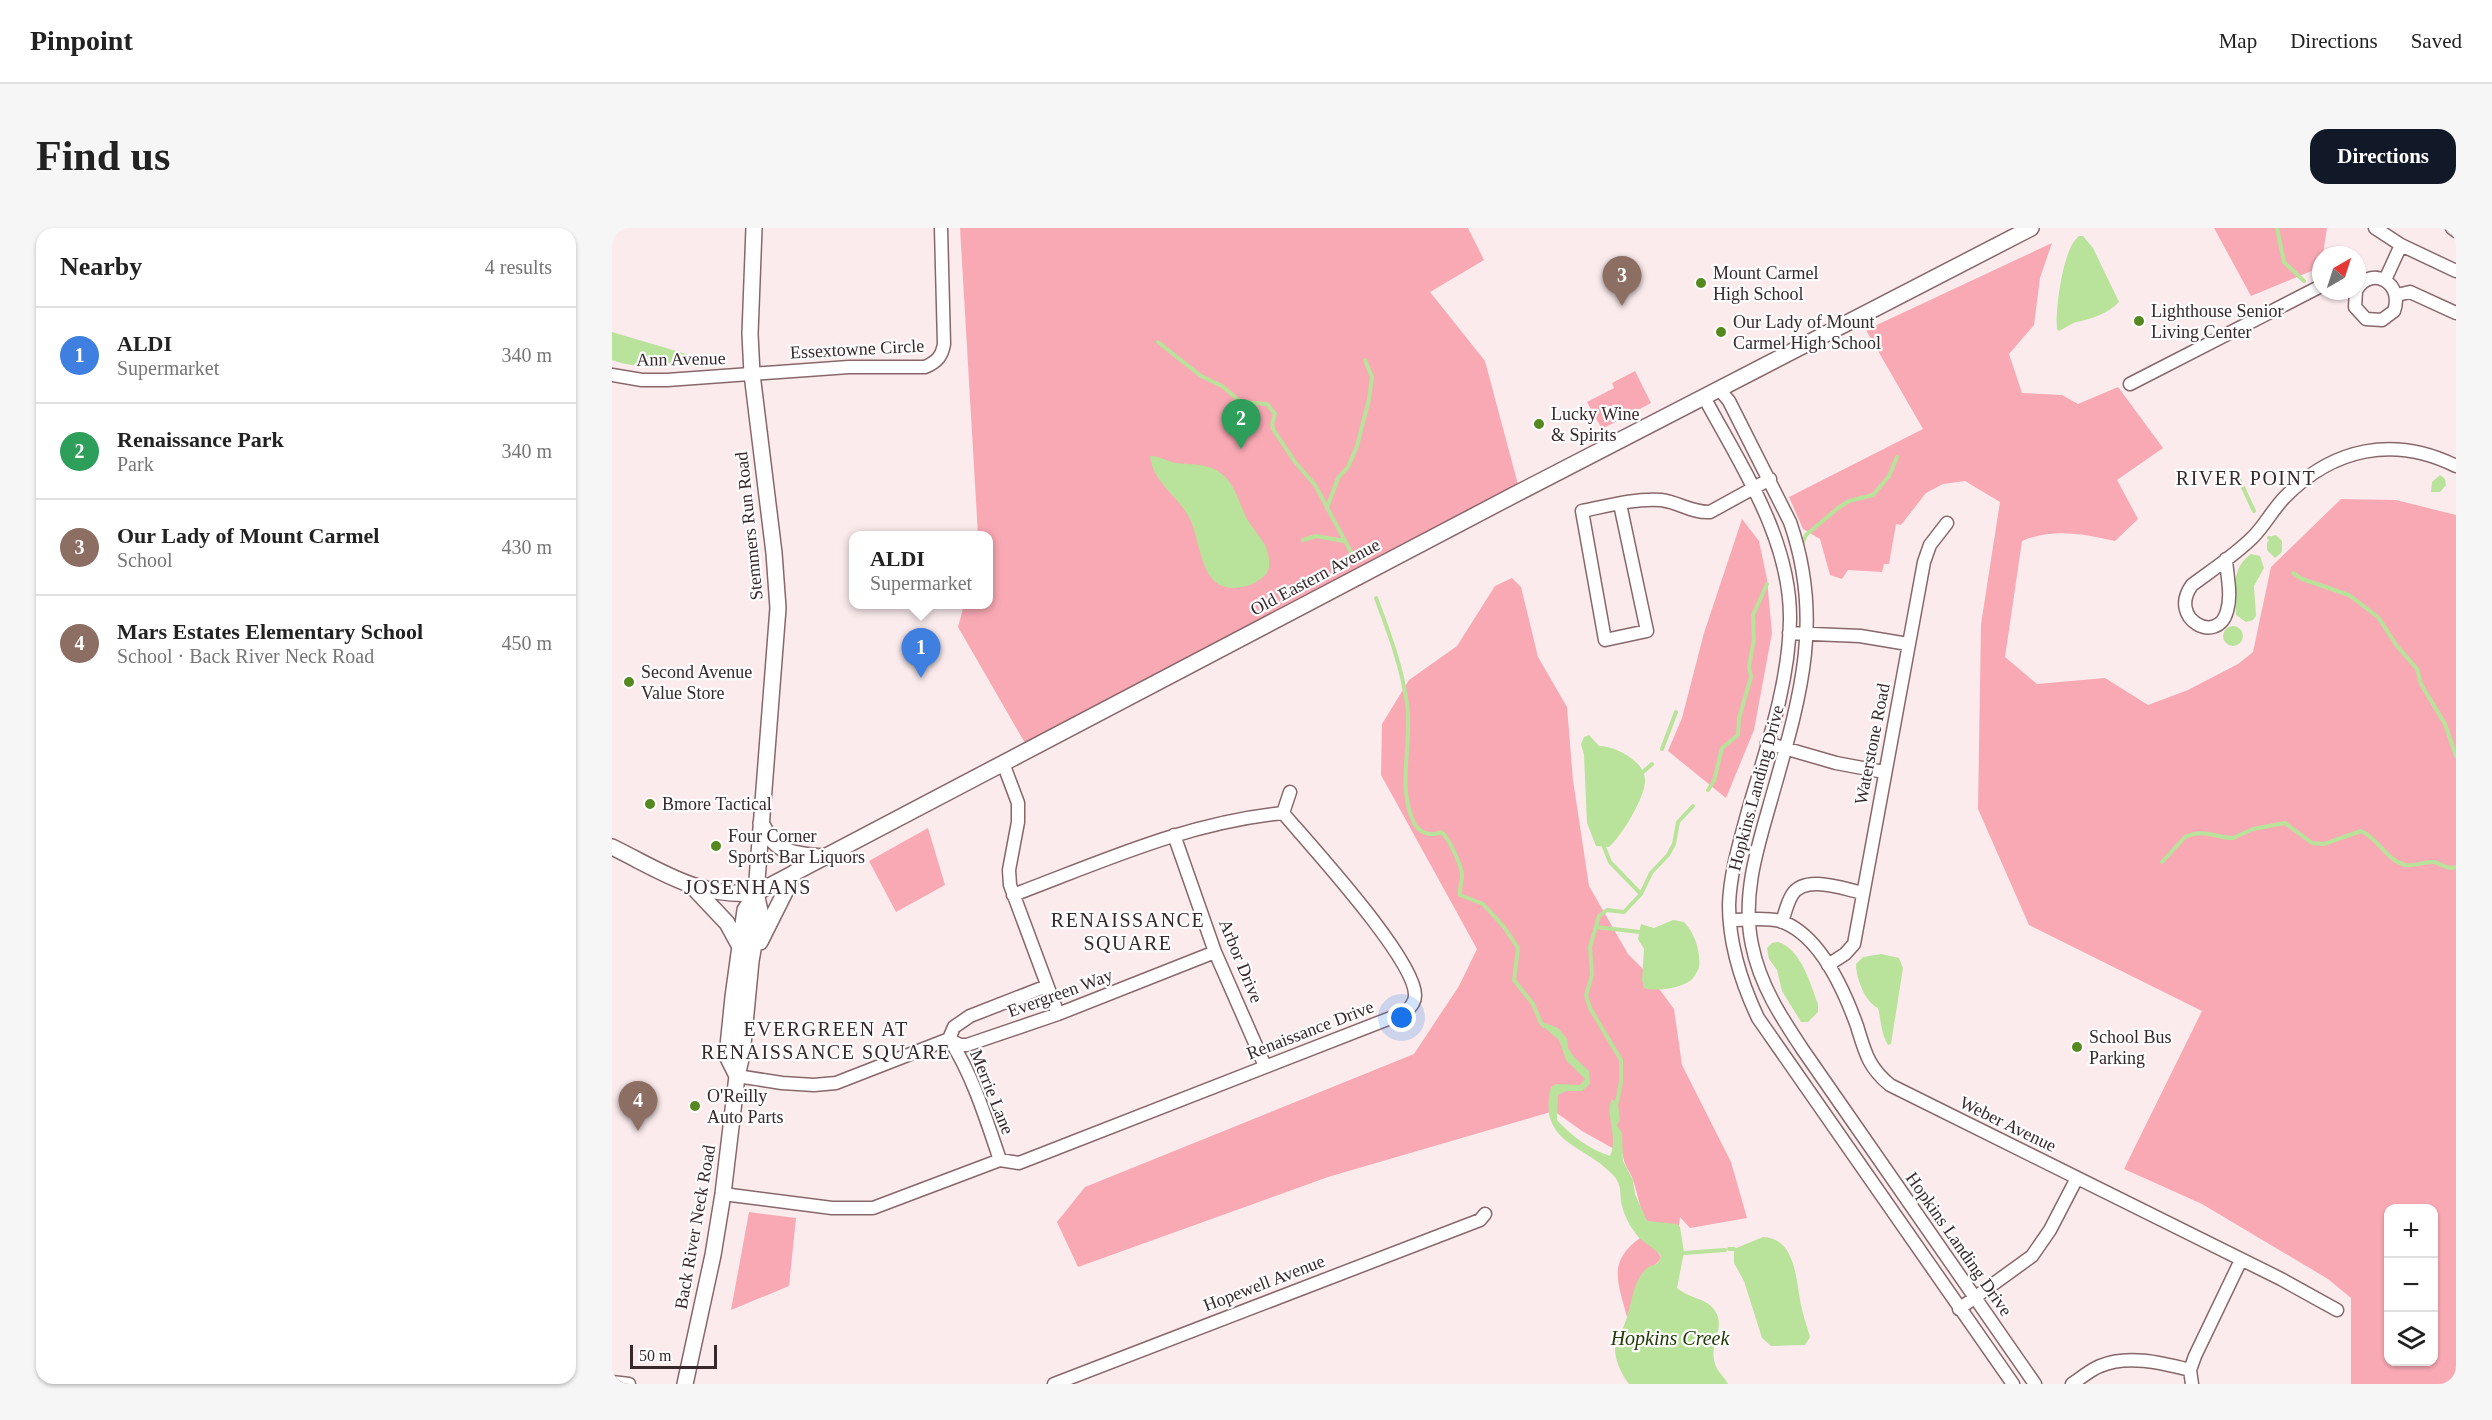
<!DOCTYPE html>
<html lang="en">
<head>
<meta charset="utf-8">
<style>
	body { margin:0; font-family:Georgia,serif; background:#f6f6f6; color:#222 }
	.controls { position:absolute; right:18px; bottom:18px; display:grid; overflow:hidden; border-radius:12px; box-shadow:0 2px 4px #0004 }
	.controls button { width:54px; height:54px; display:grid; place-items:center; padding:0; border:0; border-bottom:2px solid #e0e0e0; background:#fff; color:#222; font:30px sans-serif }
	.compass { position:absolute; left:1700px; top:18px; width:54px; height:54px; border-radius:50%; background:#fff; box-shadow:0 2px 4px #0004; rotate:39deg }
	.scale { position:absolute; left:18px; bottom:15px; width:87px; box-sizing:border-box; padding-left:6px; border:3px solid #37292b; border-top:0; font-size:16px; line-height:21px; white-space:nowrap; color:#37292b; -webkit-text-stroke:4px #fdfdfd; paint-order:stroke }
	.you { position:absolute; left:790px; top:790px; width:21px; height:21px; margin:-15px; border:4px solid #fff; border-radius:50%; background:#1a73e8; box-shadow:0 0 0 9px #1a73e833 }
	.badge { display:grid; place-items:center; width:39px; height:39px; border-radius:50%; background:#111827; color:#fff; font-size:20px; font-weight:700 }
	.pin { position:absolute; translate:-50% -50px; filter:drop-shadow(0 2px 3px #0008) }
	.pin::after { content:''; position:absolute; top:32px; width:21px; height:18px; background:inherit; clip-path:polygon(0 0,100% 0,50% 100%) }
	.popup { position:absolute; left:237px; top:303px; width:144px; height:78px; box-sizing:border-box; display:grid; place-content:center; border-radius:12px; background:#fff; filter:drop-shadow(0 2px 4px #0005); font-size:20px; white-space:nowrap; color:#767676 }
	.popup b { font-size:22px; color:#222 }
	.popup::after { content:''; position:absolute; left:50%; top:100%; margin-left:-12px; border:12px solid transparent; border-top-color:#fff }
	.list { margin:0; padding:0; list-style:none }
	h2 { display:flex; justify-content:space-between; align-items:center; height:78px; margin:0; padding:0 24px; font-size:26px }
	h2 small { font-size:20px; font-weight:400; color:#767676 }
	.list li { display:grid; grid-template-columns:39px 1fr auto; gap:18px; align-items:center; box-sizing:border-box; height:96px; padding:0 24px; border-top:2px solid #e0e0e0 }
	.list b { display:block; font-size:22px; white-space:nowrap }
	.list p { margin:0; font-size:20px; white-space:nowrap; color:#767676 }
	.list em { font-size:20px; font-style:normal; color:#767676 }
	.icon { flex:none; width:33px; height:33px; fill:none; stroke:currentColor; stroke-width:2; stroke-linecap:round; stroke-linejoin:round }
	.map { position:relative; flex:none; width:1844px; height:1156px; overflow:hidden; border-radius:18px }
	header { display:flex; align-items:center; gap:36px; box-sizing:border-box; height:84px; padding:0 30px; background:#fff; border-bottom:2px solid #e0e0e0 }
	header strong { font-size:28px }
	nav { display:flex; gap:33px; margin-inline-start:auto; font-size:21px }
	.intro { display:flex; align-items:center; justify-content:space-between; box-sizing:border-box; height:144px; padding:0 36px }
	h1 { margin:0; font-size:42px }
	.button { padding:15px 27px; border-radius:18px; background:#111827; color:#fff; font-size:21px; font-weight:700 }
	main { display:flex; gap:36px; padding:0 36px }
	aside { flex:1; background:#fff; border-radius:18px; box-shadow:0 2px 4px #0004 }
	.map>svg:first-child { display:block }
	.green { fill:#f9a9b4; fill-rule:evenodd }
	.water { fill:#b9e29a }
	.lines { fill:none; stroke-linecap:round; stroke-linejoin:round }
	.stream { stroke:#b9e29a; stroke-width:4 }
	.minor-casing { stroke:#88676b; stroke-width:15 }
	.tertiary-casing { stroke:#88676b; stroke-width:18 }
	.minor { stroke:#fff; stroke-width:12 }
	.tertiary { stroke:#fff; stroke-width:15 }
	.poi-dot { fill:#55881f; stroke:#fdfdfd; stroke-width:2 }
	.labels { text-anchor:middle; stroke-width:4.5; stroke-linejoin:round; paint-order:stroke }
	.poi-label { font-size:18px; fill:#37292b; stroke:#fdfdfd; text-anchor:start }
	.street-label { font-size:18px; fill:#37292b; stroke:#fdfdfd }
	.neighbourhood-label { font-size:20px; letter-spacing:1.5px; fill:#37292b; stroke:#fdfdfd }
	.water-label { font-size:20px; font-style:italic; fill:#223a07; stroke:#fdfdfd }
</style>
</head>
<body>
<header>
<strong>Pinpoint</strong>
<nav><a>Map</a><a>Directions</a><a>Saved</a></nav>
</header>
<div class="intro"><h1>Find us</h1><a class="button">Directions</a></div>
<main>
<aside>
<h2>Nearby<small>4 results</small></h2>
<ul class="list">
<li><span class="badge" style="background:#3f7fe0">1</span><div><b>ALDI</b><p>Supermarket</p></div><em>340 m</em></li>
<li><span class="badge" style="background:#2e9e5b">2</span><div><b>Renaissance Park</b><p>Park</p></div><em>340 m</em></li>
<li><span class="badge" style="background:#8d6e63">3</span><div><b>Our Lady of Mount Carmel</b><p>School</p></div><em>430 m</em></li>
<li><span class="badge" style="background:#8d6e63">4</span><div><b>Mars Estates Elementary School</b><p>School · Back River Neck Road</p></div><em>450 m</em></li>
</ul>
</aside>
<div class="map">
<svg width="1844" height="1156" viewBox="0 0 1844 1156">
	<rect width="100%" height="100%" fill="#fbebed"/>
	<!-- green -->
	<path class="green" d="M348 0H856L872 32 818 64 873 133 908 264 417 522 346 399 352 377 376 376V308L366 307Z
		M1602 0H1715L1709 39 1639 68Z
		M1440 15 1428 50 1422 97 1397 126 1410 165 1450 167 1466 176 1506 159 1551 220 1505 252 1526 291 1503 313C1470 306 1441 300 1410 313L1393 429 1425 456 1493 450 1536 477 1576 462 1626 436 1641 424 1659 339 1729 271 1784 272 1844 287V1156H1739V1070L1716 1051 1590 976 1512 941 1590 783 1417 697 1366 581 1369 396 1388 274 1353 253 1331 256 1314 265 1289 297 1284 296 1277 336H1272L1270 344 1236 342 1230 351 1218 347 1208 311 1191 301 1177 269 1311 201 1254 102ZM1776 980H1822V1134H1776Z
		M1023 143 1039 175 990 201 975 174 1002 160 1000 155Z
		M1130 291 1147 313 1155 351 1160 405 1142 502 1114 570 1056 523 1070 490 1092 405Z
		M900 350 909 359 926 429 955 479 961 552 977 658 1016 726 1036 746 1062 781 1070 837 1119 934 1135 990 1078 1000 1068 989 1067 998 1035 993C1027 980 1026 966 1021 952 1018 942 1011 937 1011 926L970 903 942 883 716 949 466 1039 445 994 473 959 802 826 847 758 865 721 769 547 770 496 797 452 845 418 883 358Z
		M316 600 333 657 284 684 257 633Z
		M137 984 184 990 177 1058 119 1082Z
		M1028 1010 1044 1022 1049 1029C1046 1038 1036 1039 1030 1046L1015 1089C1006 1054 995 1034 1028 1010Z"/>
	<!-- water -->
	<path class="water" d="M1467 8H1471L1481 20 1507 74C1497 85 1477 92 1464 94 1458 96 1452 101 1447 103L1445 101C1443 82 1451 19 1467 8Z
		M0 104 91 131 89 136C61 138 27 142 0 132Z
		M538 228C547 228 555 233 564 235 580 237 598 235 611 247 623 257 628 277 635 291 640 300 648 308 653 317 656 323 658 333 657 339 656 348 645 354 638 357 590 372 591 326 580 296 570 269 541 257 538 228Z
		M1828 247 1833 251 1834 257 1828 264H1819L1820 254Z
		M1664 307 1670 313V324L1663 330 1655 322V315L1660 308Z
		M1639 326 1648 328 1652 340 1642 358 1644 388 1641 392 1634 394 1624 387C1623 364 1618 341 1639 326Z
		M1611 408a10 10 0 1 1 20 0a10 10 0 1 1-20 0Z
		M977 507 987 518C1003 518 1033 533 1033 552 1034 568 1009 609 997 619L984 618 975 595 972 527 969 516 972 509Z
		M1061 692 1072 694C1083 705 1089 725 1087 740 1084 745 1082 750 1078 753 1068 760 1044 764 1032 760L1030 752 1032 721 1026 711 1029 696 1042 700Z
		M1166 714C1189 721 1198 755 1206 776V784L1196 794H1189L1170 763 1165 742 1157 731 1155 720 1160 715Z
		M1269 726 1287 730 1291 740 1279 816 1276 817C1268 802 1270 796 1266 780 1253 774 1244 750 1244 736L1251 729Z
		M933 795 946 800 955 811 956 820 962 829 977 843 978 856 970 863H954L946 867 945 892C958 907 979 922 998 928 1007 908 992 887 1000 871L1006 875 1008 892 1005 897 1010 905 1011 933 1021 952 1023 966 1035 993 1065 996 1068 999 1072 1024 1065 1060C1075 1069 1092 1071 1099 1078 1117 1096 1098 1112 1102 1132 1104 1143 1111 1147 1116 1156H1017C1010 1147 1003 1133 1003 1121 1003 1111 1010 1104 1013 1095 1020 1078 1020 1054 1034 1041 1037 1038 1043 1037 1046 1035L1049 1028C1041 1018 1028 1014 1022 1003 1017 997 1012 986 1010 978 1007 967 1011 959 1002 948 973 916 925 916 939 859L944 856 968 857 973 851 954 832 947 812 933 800Z
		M1151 1009C1184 1010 1184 1053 1189 1077 1191 1088 1195 1098 1198 1109L1193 1117 1159 1118 1150 1110 1132 1053 1122 1035V1021Z"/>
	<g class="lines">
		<!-- stream -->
		<path class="stream" d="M1665 0 1672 34 1692 53
			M546 114 589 148 610 158 629 174 655 176 663 186 660 196 661 201 683 234 703 257 739 324
			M1627 251 1642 283
			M715 280 726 250 736 239 745 218 757 171 760 149 753 132
			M1657 310H1658
			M691 312 704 308 732 313
			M1190 316 1194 307 1226 280 1237 273 1261 267 1277 248 1285 229
			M1681 345 1690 351 1737 367 1766 389 1785 418 1805 441 1809 456 1833 496 1844 528
			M764 370C777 405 790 439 795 476 801 515 784 558 802 595 807 605 820 609 829 604 836 608 850 638 850 648 850 654 847 660 848 667L871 676 892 699 906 720 902 752 921 776 929 795 932 798
			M1050 521 1064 484
			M1031 544 1040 536
			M1096 562 1102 553 1110 520 1126 507 1127 490 1139 449 1137 438 1142 411 1141 387 1155 356
			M992 619 998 634 1029 666
			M1550 634 1573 609C1593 600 1603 610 1621 610L1641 601 1673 595 1700 615 1712 616 1749 603C1766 610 1774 632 1793 637 1803 639 1812 633 1822 634 1830 636 1835 642 1844 639
			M984 699 1028 704
			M1005 874 1009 854V832L978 780 974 767 980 747 978 719 987 688 995 682 1012 684 1029 666 1039 645 1056 627 1062 616 1066 594 1081 578
			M1117 1021H1122
			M1072 1025 1113 1022"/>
		<!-- minor casing -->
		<g class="minor-casing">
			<path id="minor" d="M1763 0 1789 17 1844 43
				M1840 0 1844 3
				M1773 52 1789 17
				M1744 63 1743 79 1754 91 1770 92 1782 83C1792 55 1760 37 1745 61
				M1785 67 1798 64 1844 85
				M0 147 30 152H55L237 139H313C325 134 330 128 332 116L329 0
				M1518 156 1709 58
				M1107 161 1117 173 1178 294C1214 397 1185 479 1157 579 1144 624 1130 670 1140 717 1148 757 1169 789 1191 822L1423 1156
				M1092 169C1129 238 1179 311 1178 392 1177 457 1154 521 1136 583 1128 613 1118 645 1117 677 1117 717 1129 754 1146 790L1401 1156
				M1008 276 1035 403 993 412 970 283C995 278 1023 270 1049 272 1066 274 1080 285 1098 284L1158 251
				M1614 331C1615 348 1620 367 1615 383 1606 418 1555 391 1580 357 1600 342 1623 327 1641 309 1653 297 1661 281 1673 269 1721 220 1782 207 1844 238
				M1177 405 1248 408 1296 416
				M1155 515 1224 535 1272 544
				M391 535 406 575V594L397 642 398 657 446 786
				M671 585 678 564
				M562 607 603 724 653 838
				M1118 692C1134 692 1152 689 1168 693 1208 706 1232 762 1245 798 1253 824 1256 839 1278 857L1669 1051 1725 1082
				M1170 694C1173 685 1175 675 1180 667 1193 646 1231 661 1251 665
				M1216 737 1233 726 1242 716 1312 334 1318 317 1335 295
				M337 811 348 817H355L446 786 603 724
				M338 812C361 848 374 891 388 932
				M125 848 170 855 202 857 224 855 337 811 342 799 358 788 435 758
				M111 966 220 980H261L388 932 407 935 794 784C798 779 803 775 803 768 805 733 698 617 671 585 576 594 489 634 401 667
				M1347 1081 1420 1028 1438 1002 1465 950
				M0 1154 17 1156
				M442 1156 868 992 873 986
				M1460 1156C1469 1150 1478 1142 1488 1138 1516 1126 1550 1135 1578 1142
				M1580 1156 1578 1142 1583 1128 1629 1032"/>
		</g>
		<!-- tertiary casing -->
		<g class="tertiary-casing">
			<path id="tertiary" d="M149 595C164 625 181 627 212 629
				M0 619C51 644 84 669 144 665L900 268 1419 0
				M81 659 115 695 127 717
				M148 714 183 644
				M125 848 115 828 121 769 133 682 144 665
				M73 1156 101 1027 111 966 125 848 130 827 139 733 148 683 144 665 166 380 162 325 140 146 138 106 142 0"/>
		</g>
		<!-- minor -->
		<use href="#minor" class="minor"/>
		<!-- tertiary -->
		<use href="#tertiary" class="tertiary"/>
	</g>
	<!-- markers -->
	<g class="poi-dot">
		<circle cx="1089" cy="55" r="6"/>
		<circle cx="1527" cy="93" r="6"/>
		<circle cx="1109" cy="104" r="6"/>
		<circle cx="927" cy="196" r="6"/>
		<circle cx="17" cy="454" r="6"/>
		<circle cx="38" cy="576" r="6"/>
		<circle cx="104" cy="618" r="6"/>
		<circle cx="1465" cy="819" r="6"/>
		<circle cx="83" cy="878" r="6"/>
	</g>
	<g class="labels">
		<!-- poi labels -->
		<g class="poi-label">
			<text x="1101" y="51">Mount Carmel<tspan x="1101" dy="21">High School</tspan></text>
			<text x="1539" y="89">Lighthouse Senior<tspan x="1539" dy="21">Living Center</tspan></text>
			<text x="1121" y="100">Our Lady of Mount<tspan x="1121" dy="21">Carmel High School</tspan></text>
			<text x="939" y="192">Lucky Wine<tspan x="939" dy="21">&amp; Spirits</tspan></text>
			<text x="29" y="450">Second Avenue<tspan x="29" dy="21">Value Store</tspan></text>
			<text x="50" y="582">Bmore Tactical</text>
			<text x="116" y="614">Four Corner<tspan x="116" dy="21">Sports Bar Liquors</tspan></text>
			<text x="1477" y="815">School Bus<tspan x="1477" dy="21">Parking</tspan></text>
			<text x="95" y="874">O'Reilly<tspan x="95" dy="21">Auto Parts</tspan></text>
		</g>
		<!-- street labels -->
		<g class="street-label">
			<text transform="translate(245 121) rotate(-3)" y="6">Essextowne Circle</text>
			<text transform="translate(69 131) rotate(-1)" y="6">Ann Avenue</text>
			<text transform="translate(137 298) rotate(-96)" y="6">Stemmers Run Road</text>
			<text transform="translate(703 349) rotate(-28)" y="6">Old Eastern Avenue</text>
			<text transform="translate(1260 516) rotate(-79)" y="6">Waterstone Road</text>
			<text transform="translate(1144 560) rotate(-75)" y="6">Hopkins Landing Drive</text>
			<text transform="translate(629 733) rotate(68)" y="6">Arbor Drive</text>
			<text transform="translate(448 765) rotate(-20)" y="6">Evergreen Way</text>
			<text transform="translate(698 802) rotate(-21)" y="6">Renaissance Drive</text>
			<text transform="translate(380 864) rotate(68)" y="6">Merrie Lane</text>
			<text transform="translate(1396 896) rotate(26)" y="6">Weber Avenue</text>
			<text transform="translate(83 999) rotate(-80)" y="6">Back River Neck Road</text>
			<text transform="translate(1347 1016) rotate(55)" y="6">Hopkins Landing Drive</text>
			<text transform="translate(652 1055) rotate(-21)" y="6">Hopewell Avenue</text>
		</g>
		<!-- neighbourhood labels -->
		<g class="neighbourhood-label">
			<text x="1634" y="257">RIVER POINT</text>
			<text x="136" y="666">JOSENHANS</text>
			<text x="516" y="699">RENAISSANCE<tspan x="516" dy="23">SQUARE</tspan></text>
			<text x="214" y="808">EVERGREEN AT<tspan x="214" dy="23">RENAISSANCE SQUARE</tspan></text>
		</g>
		<!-- water labels -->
		<g class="water-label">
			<text x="1058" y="1117">Hopkins Creek</text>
		</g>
	</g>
</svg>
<div class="controls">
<button>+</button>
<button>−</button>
<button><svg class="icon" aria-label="layers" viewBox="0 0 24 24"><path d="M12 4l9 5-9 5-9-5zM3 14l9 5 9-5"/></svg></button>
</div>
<svg class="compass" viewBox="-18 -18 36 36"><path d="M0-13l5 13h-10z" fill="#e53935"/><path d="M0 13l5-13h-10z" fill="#767676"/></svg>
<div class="scale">50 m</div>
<div class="you"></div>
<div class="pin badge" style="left:309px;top:450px;background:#3f7fe0">1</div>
<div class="popup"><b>ALDI</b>Supermarket</div>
<div class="pin badge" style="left:629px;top:221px;background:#2e9e5b">2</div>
<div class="pin badge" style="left:1010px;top:78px;background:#8d6e63">3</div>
<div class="pin badge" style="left:26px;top:903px;background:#8d6e63">4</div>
</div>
</main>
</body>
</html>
